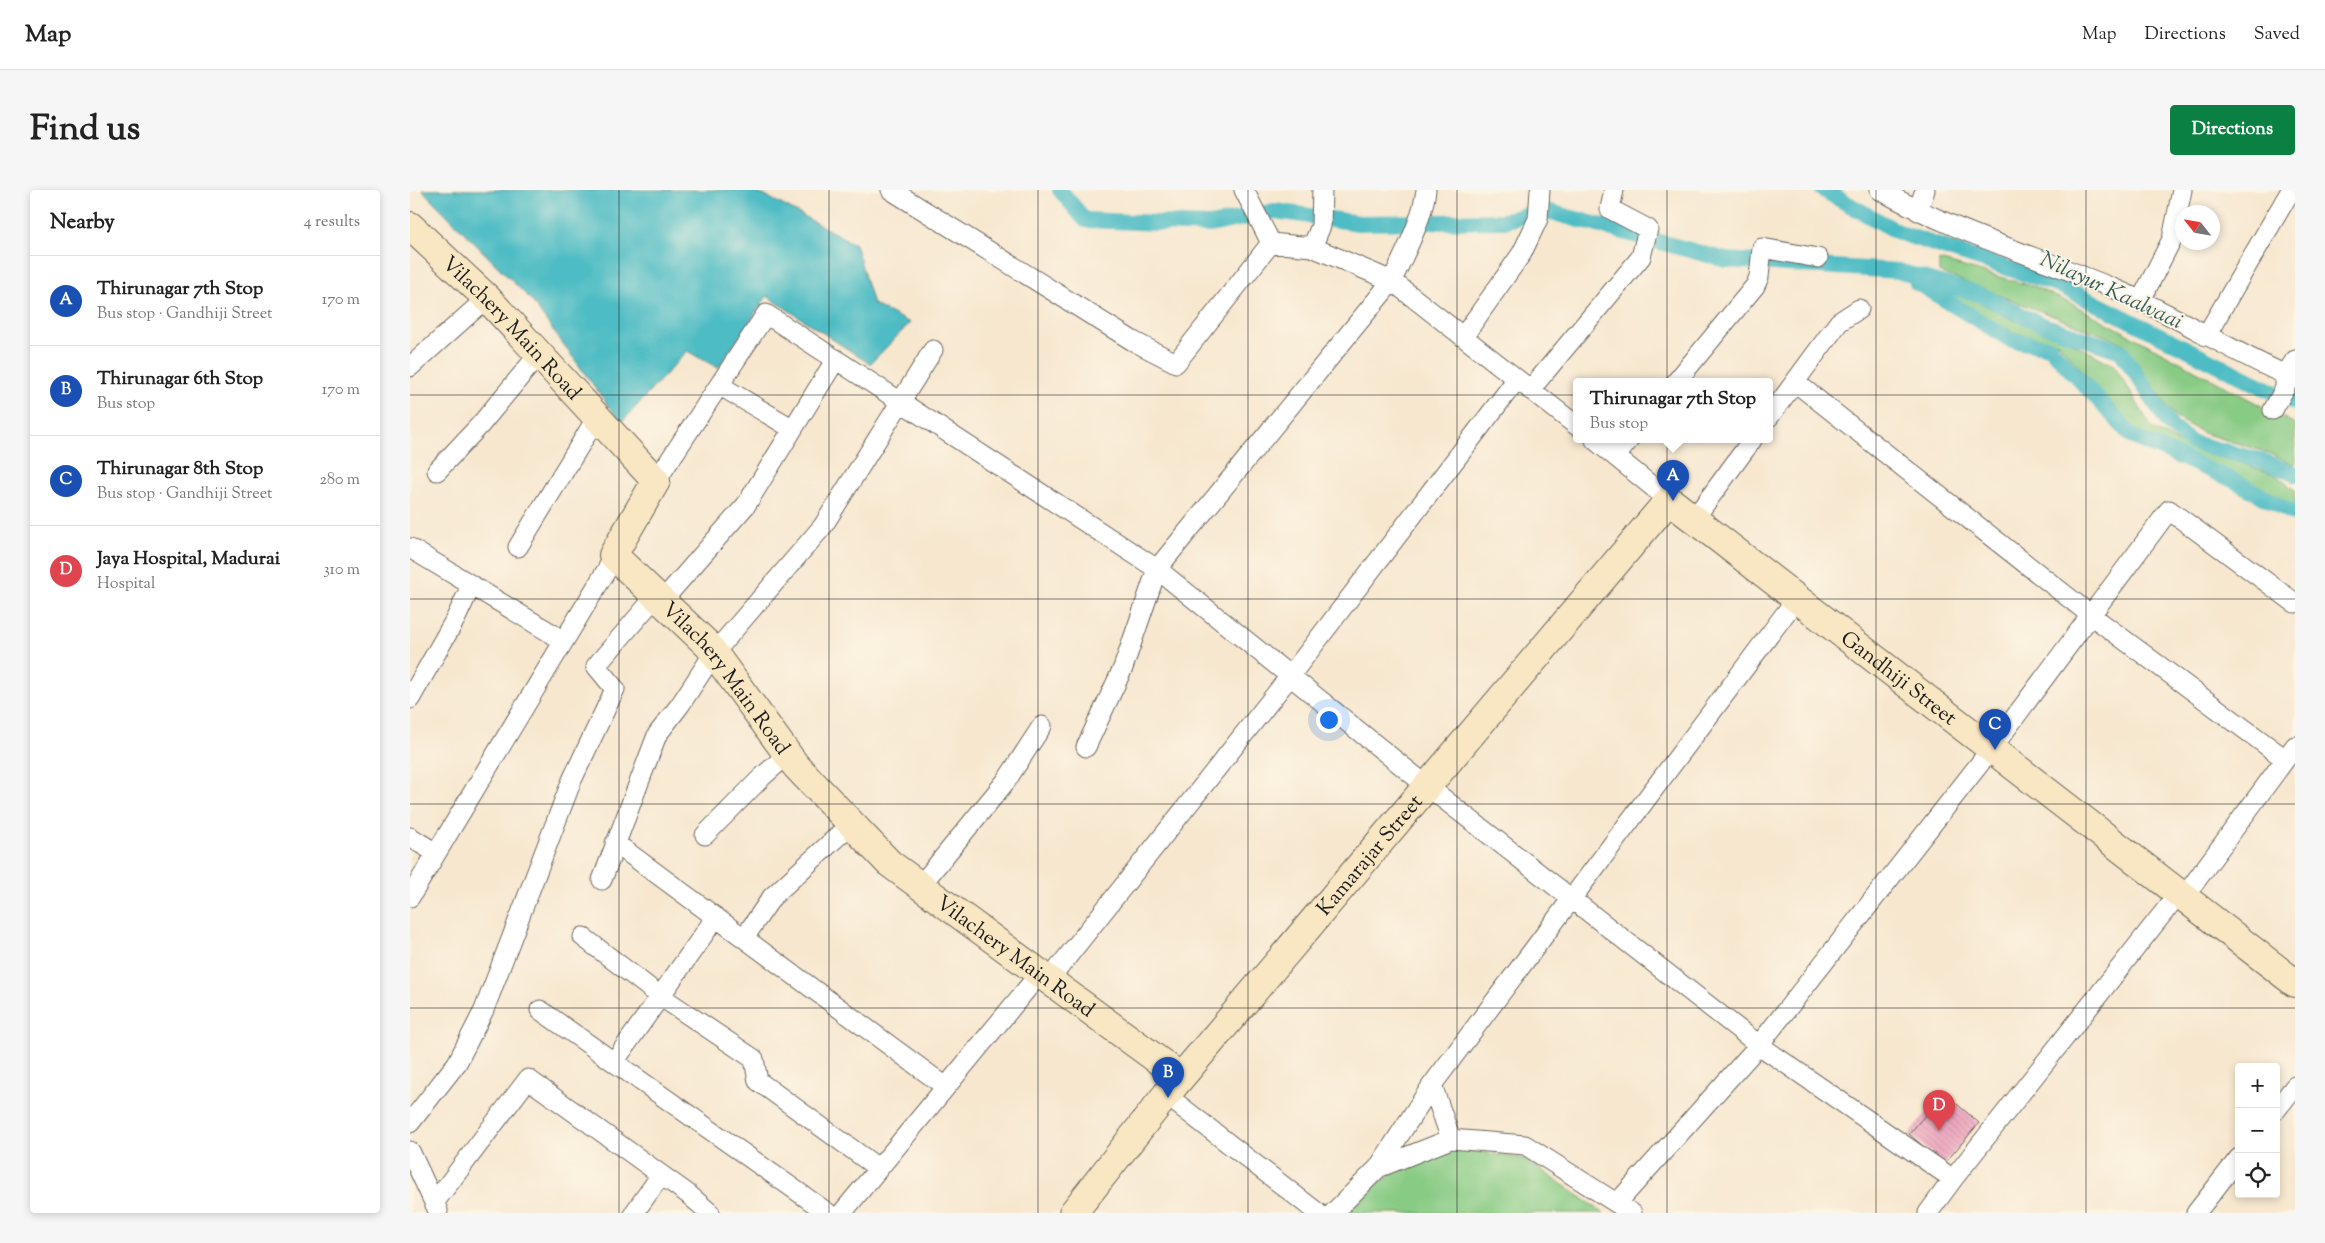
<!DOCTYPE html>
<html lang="en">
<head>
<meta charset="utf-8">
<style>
	body { margin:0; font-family:"Sorts Mill Goudy",serif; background:#f6f6f6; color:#222 }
	.controls { position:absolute; right:15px; bottom:15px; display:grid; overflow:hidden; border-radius:5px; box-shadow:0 2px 8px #0003 }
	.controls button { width:45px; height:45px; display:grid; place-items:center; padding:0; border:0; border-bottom:1px solid #e0e0e0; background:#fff; color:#222; font:25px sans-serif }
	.compass { position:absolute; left:1765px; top:15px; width:45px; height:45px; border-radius:50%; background:#fff; box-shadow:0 2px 8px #0003; rotate:301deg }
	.you { position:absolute; left:918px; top:529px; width:18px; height:18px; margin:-12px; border:4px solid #fff; border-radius:50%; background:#1a73e8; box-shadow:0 0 0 8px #1a73e833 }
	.badge { display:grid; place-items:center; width:32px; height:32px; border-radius:50%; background:#0b8043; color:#fff; font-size:16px; font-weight:700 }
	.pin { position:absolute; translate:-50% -41px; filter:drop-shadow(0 1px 2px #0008) }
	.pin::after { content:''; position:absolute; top:26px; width:18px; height:15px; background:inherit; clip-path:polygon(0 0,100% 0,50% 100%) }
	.popup { position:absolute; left:1163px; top:188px; width:200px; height:65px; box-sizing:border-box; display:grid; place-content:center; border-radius:5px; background:#fff; filter:drop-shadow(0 1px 4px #0005); font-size:16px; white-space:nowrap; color:#767676 }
	.popup b { font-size:19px; color:#222 }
	.popup::after { content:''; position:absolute; left:50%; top:100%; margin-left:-10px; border:10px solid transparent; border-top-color:#fff }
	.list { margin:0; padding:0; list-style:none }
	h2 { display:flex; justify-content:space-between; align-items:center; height:65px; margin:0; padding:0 20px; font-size:21px }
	h2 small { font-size:16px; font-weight:400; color:#767676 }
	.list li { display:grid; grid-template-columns:32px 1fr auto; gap:15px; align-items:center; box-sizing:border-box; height:90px; padding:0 20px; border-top:1px solid #e0e0e0 }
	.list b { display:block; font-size:19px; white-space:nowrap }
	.list p { margin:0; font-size:16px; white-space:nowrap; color:#767676 }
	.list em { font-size:16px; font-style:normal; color:#767676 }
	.icon { flex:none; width:28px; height:28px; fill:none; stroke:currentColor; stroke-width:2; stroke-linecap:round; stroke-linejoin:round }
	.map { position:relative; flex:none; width:1885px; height:1023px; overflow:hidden; border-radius:5px }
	header { display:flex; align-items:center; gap:30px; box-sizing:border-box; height:70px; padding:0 25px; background:#fff; border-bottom:1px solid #e0e0e0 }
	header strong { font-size:24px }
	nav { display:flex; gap:28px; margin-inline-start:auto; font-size:18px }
	.intro { display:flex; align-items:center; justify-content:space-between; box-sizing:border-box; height:120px; padding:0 30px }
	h1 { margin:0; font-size:35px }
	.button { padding:12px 22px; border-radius:5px; background:#0b8043; color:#fff; font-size:18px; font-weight:700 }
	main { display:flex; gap:30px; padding:0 30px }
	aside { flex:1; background:#fff; border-radius:5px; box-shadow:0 2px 8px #0003 }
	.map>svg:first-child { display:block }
	.green { fill:#88cb84; stroke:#527450 }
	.water { fill:#4dbcc4; stroke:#346c70 }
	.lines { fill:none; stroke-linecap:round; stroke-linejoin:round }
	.canal { stroke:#4dbcc4; stroke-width:16 }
	.building { fill:url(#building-back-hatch) }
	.street-casing { stroke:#69635b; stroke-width:21 }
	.secondary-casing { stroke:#69635b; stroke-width:30 }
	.street { stroke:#fff; stroke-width:19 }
	.secondary { stroke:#f9e7c3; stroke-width:28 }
	.grid { fill:none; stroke:#1c1c1c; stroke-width:1; stroke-opacity:0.55 }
	.labels { text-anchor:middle; stroke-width:4; stroke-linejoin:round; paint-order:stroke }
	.street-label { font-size:21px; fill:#1c1c1c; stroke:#fcf5e5 }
	.water-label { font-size:22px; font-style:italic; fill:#305c5f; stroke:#fcf5e5 }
</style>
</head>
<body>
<header>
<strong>Map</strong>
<nav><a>Map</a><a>Directions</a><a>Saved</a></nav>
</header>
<div class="intro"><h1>Find us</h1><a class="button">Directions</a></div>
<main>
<aside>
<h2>Nearby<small>4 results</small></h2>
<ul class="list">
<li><span class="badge" style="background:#1a4fb4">A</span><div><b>Thirunagar 7th Stop</b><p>Bus stop · Gandhiji Street</p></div><em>170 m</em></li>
<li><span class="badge" style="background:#1a4fb4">B</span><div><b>Thirunagar 6th Stop</b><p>Bus stop</p></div><em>170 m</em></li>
<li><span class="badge" style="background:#1a4fb4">C</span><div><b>Thirunagar 8th Stop</b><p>Bus stop · Gandhiji Street</p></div><em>280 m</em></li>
<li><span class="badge" style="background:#e0444e">D</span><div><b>Jaya Hospital, Madurai</b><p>Hospital</p></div><em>310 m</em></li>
</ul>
</aside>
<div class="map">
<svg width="1885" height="1023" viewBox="0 0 1885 1023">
	<defs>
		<pattern id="building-back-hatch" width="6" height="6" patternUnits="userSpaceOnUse" patternTransform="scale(1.25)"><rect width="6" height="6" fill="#eda4be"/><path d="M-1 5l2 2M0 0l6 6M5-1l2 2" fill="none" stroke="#cb8da3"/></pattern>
	</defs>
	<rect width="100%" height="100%" fill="#fcf5e5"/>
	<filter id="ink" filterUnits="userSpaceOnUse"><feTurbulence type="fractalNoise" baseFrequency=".02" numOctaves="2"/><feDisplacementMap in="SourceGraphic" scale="10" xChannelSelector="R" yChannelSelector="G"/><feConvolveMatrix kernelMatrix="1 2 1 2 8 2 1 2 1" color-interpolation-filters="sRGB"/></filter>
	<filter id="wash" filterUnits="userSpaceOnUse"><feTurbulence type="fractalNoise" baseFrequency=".0096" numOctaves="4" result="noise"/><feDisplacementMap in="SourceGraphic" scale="20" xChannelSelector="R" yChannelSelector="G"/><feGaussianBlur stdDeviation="1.12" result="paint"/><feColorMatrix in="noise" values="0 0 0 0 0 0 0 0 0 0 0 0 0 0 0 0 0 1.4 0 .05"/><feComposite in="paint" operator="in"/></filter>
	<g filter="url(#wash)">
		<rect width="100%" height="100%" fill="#f7e7cf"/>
		<!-- green -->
		<path class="green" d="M1529 70 1625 97 1664 115 1885 234V275L1859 263 1793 243 1766 228 1713 153 1529 82Z
			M1537 101 1551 103 1603 130 1649 146 1704 175 1742 238 1769 253 1864 284 1885 300V317L1834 288 1726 242 1648 153 1606 143 1541 110Z
			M1047 958 1115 969 1194 1023H934L958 1001 998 972Z"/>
		<!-- water -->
		<path class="water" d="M12 0H340L358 7 445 54 463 114 500 133 460 174 357 106 308 178 277 161 211 233 121 110Z"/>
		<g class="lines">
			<!-- canal -->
			<path class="canal" d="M650 0 675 30 800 35 865 21 949 33 1094 31 1133 20 1316 70 1488 81 1571 105 1630 134 1711 161 1761 237 1782 253 1853 271 1885 284
				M1413 0 1490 43 1649 95 1885 213
				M1507 93 1601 150 1639 157 1723 247 1823 290 1885 324"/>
		</g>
		<g id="blocks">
			<!-- building -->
			<path class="building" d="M1534 903 1569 933 1534 974 1499 944Z"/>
		</g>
	</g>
	<g filter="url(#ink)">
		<use href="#blocks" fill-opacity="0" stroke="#69635b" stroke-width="1"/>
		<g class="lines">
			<!-- street casing -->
			<g class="street-casing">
				<path id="street" d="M481 0 723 151 766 173 861 53 902 57 982 91C995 62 1012 32 1016 0
					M834 0 861 53
					M1470 0C1544 42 1626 66 1705 99 1766 125 1823 163 1885 189
					M1508 21 1515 0
					M902 57 911 36 912 0
					M1730 112 1762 49 1772 0
					M1796 146 1881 0
					M1053 147 1112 63 1128 29 1130 0
					M0 177 77 108
					M1266 192 1345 96 1349 87 1352 58 1408 68
					M1385 192 1682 426 1875 569
					M309 195 383 239
					M1120 200 1231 67 1238 39 1200 19 1204 0
					M1863 220 1875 198V185L1885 170
					M1359 227 1429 132 1449 119
					M1185 250 1259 310
					M1206 266 1219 250
					M27 281 71 234 129 164
					M246 291 356 124 747 379 982 91 1167 236
					M1284 329 1342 250
					M108 357 187 227
					M0 358 154 451
					M252 411 336 315 426 169
					M0 509 46 428 61 396
					M676 557 713 478 747 379 1017 596 1349 855 1543 989 1769 703
					M295 645 352 587 378 564
					M0 647 26 663
					M205 653 536 897
					M192 690 247 545 270 515 304 463 413 336 523 160
					M510 696 596 591 632 536
					M0 707 199 376 203 365
					M1774 707 1885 556
					M173 747 250 806 344 869 348 891 468 978
					M334 748 362 707 441 634
					M639 790 880 486 1107 189
					M130 820 418 1023
					M204 872 306 727
					M756 905 908 1023
					M1866 920 1885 896
					M0 933 47 873 74 820 162 590 205 499 186 476 246 406
					M1041 949 1022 895 1387 408
					M0 961 28 1021
					M968 978 1022 895
					M1208 1012 1349 855 1582 558 1759 320 1885 413
					M24 1013 118 889 278 1004 300 1023
					M224 1023 251 985
					M432 1023 630 783
					M923 1023 968 978 1041 949 1115 955 1222 1023
					M1518 1023 1543 989
					M1786 1023 1829 968"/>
			</g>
			<!-- secondary casing -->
			<g class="secondary-casing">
				<g id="secondary">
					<path id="s1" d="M0 36 77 108 246 291 203 365 298 455 386 576 479 673 771 887"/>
					<path id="s2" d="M663 1023 756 905 1259 310 1885 793"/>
				</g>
			</g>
			<!-- street -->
			<use href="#street" class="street"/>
			<!-- secondary -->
			<use href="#secondary" class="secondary"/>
		</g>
	</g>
	<!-- grid -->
	<path class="grid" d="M209 0V1023M419 0V1023M628 0V1023M838 0V1023M1047 0V1023M1257 0V1023M1466 0V1023M1676 0V1023M0 205H1885M0 409H1885M0 614H1885M0 818H1885"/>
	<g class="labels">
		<!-- street labels -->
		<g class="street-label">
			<text dy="7" stroke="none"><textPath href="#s1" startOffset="144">Vilachery Main Road</textPath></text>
			<text dy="7" stroke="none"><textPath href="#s2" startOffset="1220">Gandhiji Street</textPath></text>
			<text dy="7" stroke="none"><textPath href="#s1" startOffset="608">Vilachery Main Road</textPath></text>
			<text dy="7" stroke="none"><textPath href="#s2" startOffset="465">Kamarajar Street</textPath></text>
			<text dy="7" stroke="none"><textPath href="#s1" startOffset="1012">Vilachery Main Road</textPath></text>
		</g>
		<!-- water labels -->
		<g class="water-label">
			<text transform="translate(1702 99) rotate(25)" y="8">Nilayur Kaalvaai</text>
		</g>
	</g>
</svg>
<div class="controls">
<button>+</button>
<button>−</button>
<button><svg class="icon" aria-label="locate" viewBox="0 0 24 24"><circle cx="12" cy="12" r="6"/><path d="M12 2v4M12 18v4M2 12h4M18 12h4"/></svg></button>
</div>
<svg class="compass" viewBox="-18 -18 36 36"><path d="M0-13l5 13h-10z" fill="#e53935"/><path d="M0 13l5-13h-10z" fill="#767676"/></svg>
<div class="you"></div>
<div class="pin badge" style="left:1263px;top:311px;background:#1a4fb4">A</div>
<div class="popup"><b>Thirunagar 7th Stop</b>Bus stop</div>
<div class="pin badge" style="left:758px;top:908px;background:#1a4fb4">B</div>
<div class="pin badge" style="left:1585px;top:560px;background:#1a4fb4">C</div>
<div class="pin badge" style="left:1529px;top:941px;background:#e0444e">D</div>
</div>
</main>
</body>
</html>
